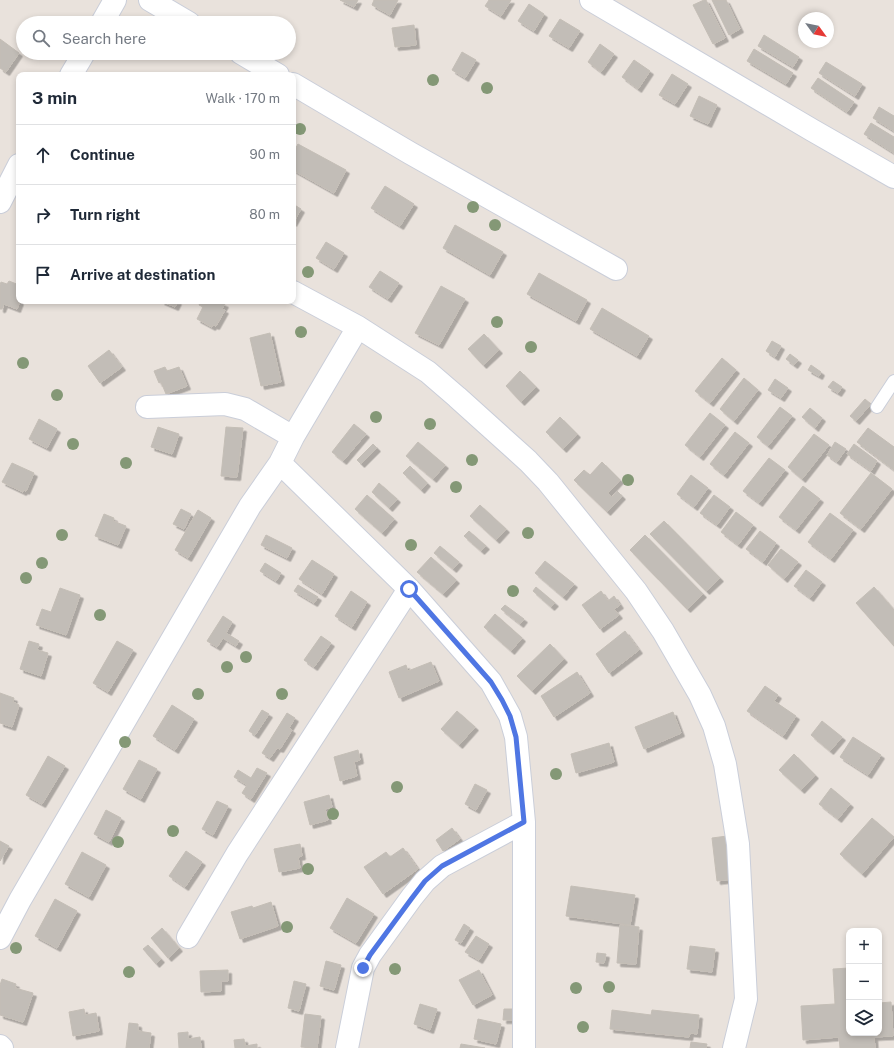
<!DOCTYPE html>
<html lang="en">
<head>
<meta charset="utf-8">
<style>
	body { margin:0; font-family:"Public Sans",sans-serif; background:#f6f6f7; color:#1f2937 }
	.controls { position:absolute; right:12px; bottom:12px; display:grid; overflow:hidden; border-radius:8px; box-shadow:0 2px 6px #0003 }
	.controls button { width:36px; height:36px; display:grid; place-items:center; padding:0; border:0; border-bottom:1px solid #e0e1e3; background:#fff; color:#1f2937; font:20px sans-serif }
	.compass { position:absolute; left:798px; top:12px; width:36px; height:36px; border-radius:50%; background:#fff; box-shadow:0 2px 6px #0003; rotate:123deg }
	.stop { position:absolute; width:12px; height:12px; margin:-9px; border:3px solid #4f76e3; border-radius:50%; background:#fff }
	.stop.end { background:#4f76e3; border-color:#fff; box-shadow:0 1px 4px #0008 }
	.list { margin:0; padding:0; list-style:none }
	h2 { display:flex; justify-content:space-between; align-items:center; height:52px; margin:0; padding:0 16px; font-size:17px }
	h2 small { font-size:13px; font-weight:400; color:#747a83 }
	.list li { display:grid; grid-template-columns:26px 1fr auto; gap:12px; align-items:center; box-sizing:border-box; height:60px; padding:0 16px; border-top:1px solid #e0e1e3 }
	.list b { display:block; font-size:15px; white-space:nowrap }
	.list em { font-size:13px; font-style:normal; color:#747a83 }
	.icon { flex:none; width:22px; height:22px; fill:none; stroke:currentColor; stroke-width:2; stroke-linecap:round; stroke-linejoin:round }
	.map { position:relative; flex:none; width:894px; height:1048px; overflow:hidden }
	.search { position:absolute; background:#fff; box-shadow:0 2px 6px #0003; left:16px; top:16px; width:280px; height:44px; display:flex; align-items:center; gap:10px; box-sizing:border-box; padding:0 14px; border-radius:22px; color:#747a83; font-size:15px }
	.panel { position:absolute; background:#fff; box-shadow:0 2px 6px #0003; left:16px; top:72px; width:280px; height:232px; border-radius:8px }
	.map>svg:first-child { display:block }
	.building { fill:#c2bdb7; stroke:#c4beb6; filter:url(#shadow) }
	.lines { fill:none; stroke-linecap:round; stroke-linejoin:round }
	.service-casing { stroke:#caced9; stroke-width:14 }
	.minor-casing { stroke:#caced9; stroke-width:24 }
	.service { stroke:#fff; stroke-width:12 }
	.minor { stroke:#fff; stroke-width:22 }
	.tree { fill:#849876 }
	.route { stroke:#4f76e3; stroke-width:5 }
</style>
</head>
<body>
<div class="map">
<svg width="894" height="1048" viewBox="0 0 894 1048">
	<defs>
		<filter id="shadow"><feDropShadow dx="3.5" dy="3.5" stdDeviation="0" flood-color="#0004"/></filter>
	</defs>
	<rect width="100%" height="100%" fill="#e9e2dc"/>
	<!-- building -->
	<path class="building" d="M340 0H358L354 7Z
		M374 0H398L390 15 372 5Z
		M489 0H511L501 16 485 6Z
		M704 0H706L725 38 713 44 693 5Z
		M712 0H726L740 29 729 35Z
		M529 4 544 14 534 31 518 21Z
		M560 19 580 31 569 48 549 36Z
		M414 25 416 45 395 47 392 28Z
		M764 35 799 57 793 67 758 46Z
		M0 39 19 53 6 72 0 68Z
		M600 44 614 54 601 72 588 62Z
		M754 49 793 73 786 84 747 61Z
		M462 52 476 60 465 78 452 70Z
		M634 60 650 71 638 89 622 77Z
		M826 62 862 84 855 96 819 73Z
		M672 74 688 84 675 104 659 95Z
		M818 78 854 102 847 112 811 88Z
		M699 96 717 105 708 124 690 116Z
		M879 107 894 116V131L873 118Z
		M871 123 894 137V153L864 134Z
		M298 144 346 170 334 193 293 170V153Z
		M385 186 414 204 400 226 371 208Z
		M293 204 301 209 293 223Z
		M455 225 503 252 490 275 443 248Z
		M326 242 344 253 334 269 316 258Z
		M380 271 399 283 388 299 369 287Z
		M539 273 587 300 576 321 527 294Z
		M9 281 19 285V301H20L17 309 4 304 2 309H0V285L1 282 7 284Z
		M441 286 465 299 439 345 415 333Z
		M161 301H178L175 307Z
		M201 301H218L225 304 222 309 225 310 216 326 213 325 212 327 197 319 203 307 199 305Z
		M602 308 649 336 637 356 590 329Z
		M270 333 281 382 261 386 250 338Z
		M484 334 499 350 483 365 468 349Z
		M772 341 781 346 775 357 766 351Z
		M109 350 122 367 100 383 88 366Z
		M790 354 798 360 794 365 786 359Z
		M722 358 736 370 710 403 695 391Z
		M811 365 821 372 819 376 808 370Z
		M165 367 167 371 179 367 187 386 166 394 161 382 159 383 154 371Z
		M520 371 536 387 521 402 506 386Z
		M744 378 758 390 734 421 720 409Z
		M775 379 788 388 781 398 768 390Z
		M833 381 842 387 838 393 828 387Z
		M865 399 871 404 856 421 850 416Z
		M780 407 792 416 768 446 757 437Z
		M810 408 822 418 815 428 802 417Z
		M710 413 725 425 700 457 685 445Z
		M560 417 577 434 563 449 546 432Z
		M39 419 57 429 47 448 29 439Z
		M354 424 366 434 343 461 332 452Z
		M158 427 179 434 172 454 151 447Z
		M226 427 243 428 237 477 221 476Z
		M868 428 894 447V470L857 442Z
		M735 432 749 443 724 475 710 464Z
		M814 434 829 445 802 479 788 467Z
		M418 442 445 465 433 479 406 456Z
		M835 442 846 449 837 462 827 455Z
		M373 444 377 448 361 464 357 460Z
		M854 444 877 461 871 471 847 454Z
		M769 458 785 470 759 503 743 491Z
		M602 462 620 480 608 493 612 497 617 491 622 496 607 512 574 480 584 470 590 475Z
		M12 463 34 473 26 491 24 490 23 492 2 482Z
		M410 466 427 483 421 490 403 473Z
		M871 473 892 489 861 529 840 513Z
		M691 475 708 488 694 507 677 494Z
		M379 483 397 499 389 508 372 492Z
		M803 486 820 499 796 530 779 517Z
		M367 495 394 519 382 533 355 509Z
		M714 495 730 507 717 525 700 513Z
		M480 505 506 529 496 540 470 516Z
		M181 509 191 514 184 529 173 524Z
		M198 510 211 518 188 558 175 550Z
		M736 512 753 525 738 545 721 532Z
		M830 513 853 530 831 559 808 542Z
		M104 514 114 518 113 521 126 526 118 545 95 536Z
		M664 521 720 578 706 591 650 534Z
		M469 531 486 546 481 551 464 536Z
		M760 531 776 543 763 562 746 549Z
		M266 535 292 548 287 558 261 545Z
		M645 535 703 594 687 609 630 550Z
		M440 546 459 562 453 569 434 553Z
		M781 549 798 562 784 579 768 565Z
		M431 557 456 580 443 594 417 572Z
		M312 560 334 574 322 594 299 579Z
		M545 561 574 584 563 597 535 573Z
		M265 563 281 573 276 581 260 571Z
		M806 570 822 582 810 598 794 586Z
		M298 585 318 597 314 603 294 591Z
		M536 587 555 603 551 607 533 591Z
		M874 587 894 610V646L856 603Z
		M60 588 80 595 66 635 36 625 42 609 51 612Z
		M351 591 367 602 352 627 335 616Z
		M601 591 608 601 614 596 620 605 614 609 619 615 600 629 582 605Z
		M505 605 524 619 520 624 501 609Z
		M495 614 522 638 511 651 484 627Z
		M223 616 232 622 226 633 239 641 236 646 223 638 217 647 207 641Z
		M625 631 639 650 609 673 596 654Z
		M321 636 331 643 314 667 304 660Z
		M29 641 39 644 37 650 48 653 41 676 20 669Z
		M117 641 133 650 108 692 93 683Z
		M550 644 564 659 532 691 517 676Z
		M431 662 439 681 399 698 389 672 406 665 408 671Z
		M577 672 590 693 554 717 541 696Z
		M765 686 778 695 774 701 796 716 783 736 747 711Z
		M0 693 14 698 13 702 19 705 12 727 0 723Z
		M172 705 194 719 175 750 153 736Z
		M262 710 269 714 255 735 249 731Z
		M457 711 475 727 459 745 441 729Z
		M673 712 681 733 644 749 635 727Z
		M287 713 295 718 289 728 292 730 280 749 277 748 270 758 262 753Z
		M822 721 842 737 830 751 811 735Z
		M853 737 881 755 868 775 840 757Z
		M609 743 614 762 576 773 571 754Z
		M358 750 360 760 354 762 357 776 340 781 334 757Z
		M794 754 815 775 801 790 779 770Z
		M48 756 65 766 42 804 26 795Z
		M139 760 157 769 141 799 123 789Z
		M257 768 267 773 251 799 242 793 247 785 234 777 238 770 251 778Z
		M475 784 487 790 476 810 465 804Z
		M831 788 850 804 838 819 819 804Z
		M329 795 332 807 325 809 328 820 310 825 304 802Z
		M217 801 228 806 213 835 202 829Z
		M106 810 121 818 109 842 94 834Z
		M872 818 894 837 862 874 840 854Z
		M452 828 460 839 443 851 436 840Z
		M727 836 732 879 717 881 712 838Z
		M0 841 9 846 0 861Z
		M300 844 302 856 298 857 300 868 279 872 274 849Z
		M403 848 418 869 383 894 364 867 386 852 390 857Z
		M186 851 202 862 185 887 169 876Z
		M82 852 106 865 89 897 65 884Z
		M571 886 635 895 630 925 566 916Z
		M347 898 374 914 356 943 330 928Z
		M55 899 77 911 57 948 35 936Z
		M271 902 278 926 240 939 231 912 252 906 253 908Z
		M464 924 470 928 461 943 455 940Z
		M620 925 639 927 636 964 617 963Z
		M162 928 179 948 168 958 151 938Z
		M476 936 489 944 479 960 465 952Z
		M148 945 161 959 156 964 143 949Z
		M690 946 715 949 712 972 687 969Z
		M597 953 606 954 604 963 596 962Z
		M326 961 341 965 334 990 320 986Z
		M849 968V1033H879V1003L891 1002 893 1036 874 1037 875 1048H840L839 1037 803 1040 801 1006 835 1004 833 969Z
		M228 970V981H221V991L201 992 200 971Z
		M479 970 492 995 473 1005 459 980Z
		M2 979 16 984 15 988 33 993 23 1022 0 1015V985Z
		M294 981 306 984 299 1011 288 1008Z
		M420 1004 437 1009 430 1030 414 1024Z
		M84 1009 85 1015 96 1013 99 1031 73 1036 69 1012Z
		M504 1009H519L518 1020H503Z
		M612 1010 651 1015 652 1010 699 1015 697 1034 690 1033 689 1037 610 1029Z
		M305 1014 321 1016 317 1048 301 1047Z
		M478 1019 501 1024 496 1044 474 1039Z
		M129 1023 138 1024V1031L151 1033 149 1048H126Z
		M188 1032V1039L200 1037 201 1048H179L178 1033Z
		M244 1039 245 1046 257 1044V1048H235L234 1040Z
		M691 1042 707 1044 706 1048H690Z
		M461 1044 485 1048H460Z"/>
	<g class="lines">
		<!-- service casing -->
		<g class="service-casing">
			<path id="service" d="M877 407 894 381"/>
		</g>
		<!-- minor casing -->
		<g class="minor-casing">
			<path id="minor" d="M150 0 189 23
				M591 0 812 130 894 177
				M102 23 115 0
				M241 53 278 75
				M71 75 84 53
				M293 84 410 153 616 269
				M0 202 19 165
				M293 292 358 327 293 437 280 463 409 589 491 682 510 716 516 737 524 822V1048
				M358 327 428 372 457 397 528 461 548 482 636 591 663 631 700 695 714 726 725 764 738 844 746 999 734 1048
				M147 407 225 404 245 409 293 437
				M188 937 237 854 409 589
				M0 938 20 900 250 506 280 463
				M0 1046 2 1048
				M347 1048 363 968 370 955 412 897 425 881 442 866 524 822"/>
		</g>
		<!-- service -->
		<use href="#service" class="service"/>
		<!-- minor -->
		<use href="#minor" class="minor"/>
	</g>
	<!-- trees -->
	<g class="tree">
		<circle cx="433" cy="80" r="6"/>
		<circle cx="487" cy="88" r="6"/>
		<circle cx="300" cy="129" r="6"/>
		<circle cx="473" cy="207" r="6"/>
		<circle cx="495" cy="225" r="6"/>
		<circle cx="308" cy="272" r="6"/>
		<circle cx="497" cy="322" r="6"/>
		<circle cx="301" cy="332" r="6"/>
		<circle cx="531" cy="347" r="6"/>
		<circle cx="23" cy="363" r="6"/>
		<circle cx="57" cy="395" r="6"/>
		<circle cx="376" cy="417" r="6"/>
		<circle cx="430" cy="424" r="6"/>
		<circle cx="73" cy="444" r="6"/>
		<circle cx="472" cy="460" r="6"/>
		<circle cx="126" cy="463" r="6"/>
		<circle cx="628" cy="480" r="6"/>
		<circle cx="456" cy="487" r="6"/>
		<circle cx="528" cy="533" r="6"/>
		<circle cx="62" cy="535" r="6"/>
		<circle cx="411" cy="545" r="6"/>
		<circle cx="42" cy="563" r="6"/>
		<circle cx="26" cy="578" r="6"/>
		<circle cx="513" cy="591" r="6"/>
		<circle cx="100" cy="615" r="6"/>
		<circle cx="246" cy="657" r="6"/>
		<circle cx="227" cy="667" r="6"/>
		<circle cx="198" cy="694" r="6"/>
		<circle cx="282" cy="694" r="6"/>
		<circle cx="125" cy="742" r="6"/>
		<circle cx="556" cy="774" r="6"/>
		<circle cx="397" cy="787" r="6"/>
		<circle cx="333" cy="814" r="6"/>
		<circle cx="173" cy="831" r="6"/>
		<circle cx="118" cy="842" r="6"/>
		<circle cx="308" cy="869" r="6"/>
		<circle cx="287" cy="927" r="6"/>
		<circle cx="16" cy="948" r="6"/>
		<circle cx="395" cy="969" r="6"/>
		<circle cx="129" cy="972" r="6"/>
		<circle cx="609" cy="987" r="6"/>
		<circle cx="576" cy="988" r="6"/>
		<circle cx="583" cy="1027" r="6"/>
	</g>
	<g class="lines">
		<!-- route -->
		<path class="route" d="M363 968 370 955 412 898 425 881 442 866 524 822 516 737 510 716 502 700 491 682 409 589"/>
	</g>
</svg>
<div class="controls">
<button>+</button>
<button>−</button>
<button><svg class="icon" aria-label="layers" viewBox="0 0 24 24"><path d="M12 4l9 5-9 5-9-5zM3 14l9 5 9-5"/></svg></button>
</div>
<svg class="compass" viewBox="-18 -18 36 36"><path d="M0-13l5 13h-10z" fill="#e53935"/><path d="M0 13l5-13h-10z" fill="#747a83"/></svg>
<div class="stop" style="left:409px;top:589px"></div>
<div class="stop end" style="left:363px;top:968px"></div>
<div class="search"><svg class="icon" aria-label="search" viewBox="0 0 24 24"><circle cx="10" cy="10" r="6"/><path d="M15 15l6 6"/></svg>Search here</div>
<section class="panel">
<h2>3 min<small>Walk · 170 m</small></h2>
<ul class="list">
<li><svg class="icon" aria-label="ahead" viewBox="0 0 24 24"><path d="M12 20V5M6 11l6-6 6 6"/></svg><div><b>Continue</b></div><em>90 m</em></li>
<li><svg class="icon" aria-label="right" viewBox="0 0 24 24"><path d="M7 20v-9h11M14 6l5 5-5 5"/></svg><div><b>Turn right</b></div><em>80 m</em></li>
<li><svg class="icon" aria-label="arrive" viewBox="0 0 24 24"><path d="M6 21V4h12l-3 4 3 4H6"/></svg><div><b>Arrive at destination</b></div></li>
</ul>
</section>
</div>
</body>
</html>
